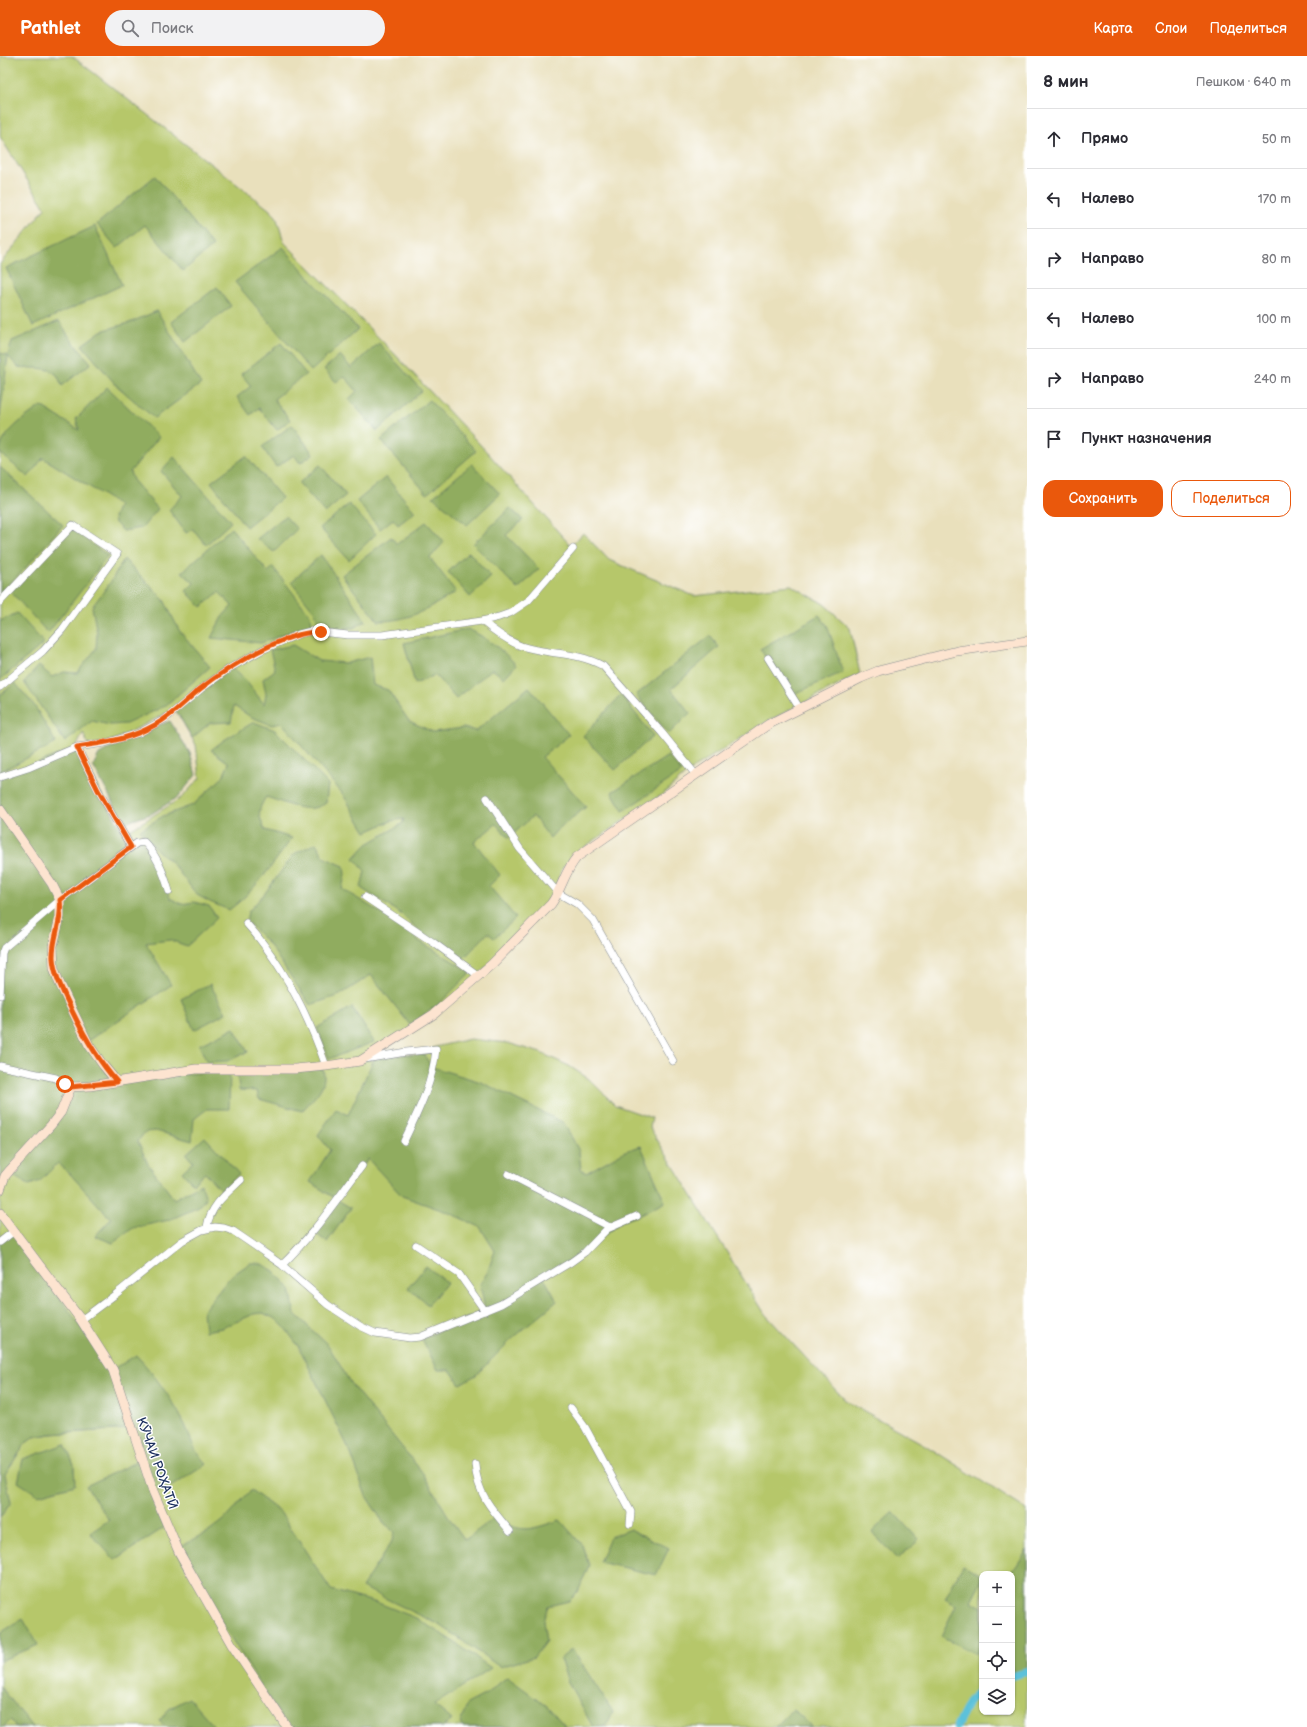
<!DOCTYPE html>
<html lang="ru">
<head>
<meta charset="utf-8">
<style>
	body { margin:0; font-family:"Balsamiq Sans",sans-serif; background:#f2f2f3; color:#2b2b33 }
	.controls { position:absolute; right:12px; bottom:12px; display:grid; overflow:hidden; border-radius:8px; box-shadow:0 1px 3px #0004 }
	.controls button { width:36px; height:36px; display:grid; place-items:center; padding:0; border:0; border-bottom:1px solid #e1e1e2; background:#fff; color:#2b2b33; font:20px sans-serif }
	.stop { position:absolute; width:12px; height:12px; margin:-9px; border:3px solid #ea580c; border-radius:50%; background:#fff }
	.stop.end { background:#ea580c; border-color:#fff; box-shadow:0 1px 4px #0008 }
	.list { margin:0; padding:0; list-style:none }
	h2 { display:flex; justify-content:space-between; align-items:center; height:52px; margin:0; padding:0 16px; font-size:17px }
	h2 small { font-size:13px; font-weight:400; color:#7c7c81 }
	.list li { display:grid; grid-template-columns:26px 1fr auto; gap:12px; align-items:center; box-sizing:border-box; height:60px; padding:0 16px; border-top:1px solid #e1e1e2 }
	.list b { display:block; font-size:15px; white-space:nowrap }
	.list em { font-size:13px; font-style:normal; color:#7c7c81 }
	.actions { display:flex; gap:8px; padding:12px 16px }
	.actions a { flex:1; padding:9px 0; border:1px solid #ea580c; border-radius:12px; text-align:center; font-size:14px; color:#ea580c }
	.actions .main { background:#ea580c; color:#fff }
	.icon { flex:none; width:22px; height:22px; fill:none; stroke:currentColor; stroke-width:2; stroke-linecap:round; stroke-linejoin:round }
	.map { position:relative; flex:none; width:1027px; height:1671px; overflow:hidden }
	header { display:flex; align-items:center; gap:24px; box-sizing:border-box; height:56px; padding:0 20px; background:#ea580c; color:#fff }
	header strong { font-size:19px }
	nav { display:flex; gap:22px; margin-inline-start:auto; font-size:14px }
	.search { width:280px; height:36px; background:#f2f2f3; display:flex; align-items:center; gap:10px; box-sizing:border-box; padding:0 14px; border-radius:22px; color:#7c7c81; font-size:15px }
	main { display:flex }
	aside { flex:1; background:#fff }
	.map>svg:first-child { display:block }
	.green { fill:#b6c76a; stroke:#687b64; fill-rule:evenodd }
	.forest { fill:#90ac5e; stroke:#566e5e }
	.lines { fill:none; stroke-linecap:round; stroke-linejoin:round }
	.canal { stroke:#5cc1da; stroke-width:8 }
	.street-casing { stroke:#82888d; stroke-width:8 }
	.secondary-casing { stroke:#82888d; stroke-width:10 }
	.street { stroke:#fff; stroke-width:7 }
	.secondary { stroke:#fde4d0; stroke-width:9 }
	.route { stroke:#ea580c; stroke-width:5 }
	.labels { text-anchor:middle; stroke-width:3; stroke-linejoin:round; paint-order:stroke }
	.street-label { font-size:13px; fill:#1b2f5e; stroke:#fff }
</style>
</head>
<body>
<header>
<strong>Pathlet</strong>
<div class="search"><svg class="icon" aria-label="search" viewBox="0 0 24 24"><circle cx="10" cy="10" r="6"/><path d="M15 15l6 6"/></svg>Поиск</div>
<nav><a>Карта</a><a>Слои</a><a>Поделиться</a></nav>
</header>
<main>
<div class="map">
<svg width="1027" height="1671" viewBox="0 0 1027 1671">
	<rect width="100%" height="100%" fill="#fff"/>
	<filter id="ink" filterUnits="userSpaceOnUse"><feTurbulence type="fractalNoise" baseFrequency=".025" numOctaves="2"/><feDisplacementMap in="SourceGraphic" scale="8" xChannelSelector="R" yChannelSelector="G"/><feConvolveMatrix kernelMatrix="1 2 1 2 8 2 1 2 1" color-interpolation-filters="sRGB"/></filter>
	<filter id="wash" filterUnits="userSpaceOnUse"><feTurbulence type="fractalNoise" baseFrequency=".012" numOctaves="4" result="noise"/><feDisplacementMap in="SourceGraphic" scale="16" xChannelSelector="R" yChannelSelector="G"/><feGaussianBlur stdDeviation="0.9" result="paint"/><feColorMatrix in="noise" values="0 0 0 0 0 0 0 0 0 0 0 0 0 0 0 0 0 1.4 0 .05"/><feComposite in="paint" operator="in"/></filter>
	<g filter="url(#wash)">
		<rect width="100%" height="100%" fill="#e9e0bc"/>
		<!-- green -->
		<path class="green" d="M0 0H72L270 154 276 160 284 186 389 292 487 396 571 490 583 477 609 504 694 540 791 529 824 548 850 572 860 618 768 665 692 713 664 737 583 792 563 811 547 852 436 960 363 1005 406 998 424 999 435 991 470 983 508 987 541 997 569 1010 589 1023 615 1049 652 1062 650 1072 765 1258 846 1345 925 1389 1027 1454V1671H0V1461L11 1447 4 1418 26 1387 34 1381 50 1378 128 1373 0 1184V1130L86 986 122 779 181 742 200 722 196 689 175 653 108 687 88 688 83 677 76 692 0 721V208L45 152 0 81ZM982 1518H1012V1656H982Z"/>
		<!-- forest -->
		<path class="forest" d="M155 120 213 190 183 215 145 169 117 192 97 168Z
			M95 170 122 229 33 270 6 212Z
			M283 191 312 225 358 273 311 315 235 226Z
			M217 231 231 250 185 286 171 266Z
			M157 255 201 328 154 362 116 329 82 289 101 275 129 267Z
			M59 265 72 285 91 307 62 330C60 326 59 321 56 318 48 310 29 313 18 311L8 300 0 360V297L8 299 12 285Z
			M281 287 306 318 274 343 290 364 277 374 259 352 250 359 237 341 251 330 241 318Z
			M379 287 422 335 377 375 349 343 357 335 344 320 336 326 324 313 340 299 351 312Z
			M107 331 159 381 130 416 133 424 158 453 142 472 123 475 115 467 114 461 119 449 43 402 28 421 0 397C0 377 26 361 41 350L79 374 76 363Z
			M429 344 476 395 427 438 381 384Z
			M292 369 313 398 300 407 294 399 276 411 262 391Z
			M246 400 282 442 246 471 211 426Z
			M174 401 231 466 206 489 193 473 186 477 169 454 182 440 161 415Z
			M472 408 500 438 467 469 433 441Z
			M320 409 346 439 325 457 299 427Z
			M0 411 63 469 22 516 0 536Z
			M386 421 415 456 398 469 393 463 380 473 357 445Z
			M349 448 376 478 349 504 320 472Z
			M510 452 523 464 506 479 539 513 518 533 473 488Z
			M285 460 297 473 274 496 257 483Z
			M426 466 444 486 430 502 456 536C429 552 411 565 378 565L342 519 391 481 397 488Z
			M231 472 268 516 273 511 310 559 313 570 303 571 261 587 211 582 222 561 232 550 219 536 201 551 186 535 194 527 182 516Z
			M72 473 108 500 48 577 11 536Z
			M469 496 491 521 470 541 448 516Z
			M321 499 366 565 353 572 321 571 314 555 291 526Z
			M124 503 164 544 179 574 210 611 165 650 126 668 110 669 92 665 65 686 24 626 39 610 52 621 64 616 77 617 96 593 97 577 92 551 110 527Z
			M17 557 44 587 0 624V565Z
			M819 559 827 569 843 616 792 639 760 593Z
			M468 573C487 582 503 594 516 609L504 622 492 613 456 643 435 619 415 628 404 587Z
			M710 580 719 591 671 633 690 657 669 678 636 639Z
			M293 589 319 605 347 607 370 601 373 629 388 634 409 665 433 676 463 672 476 675 529 631 569 679 542 701 586 751 557 774 550 782 533 760 509 782 496 768 474 786 500 819 489 830 516 862 494 882 488 877 463 903 422 877 401 858 361 832 365 815 354 802 367 788 402 768 404 763 391 765 366 776 342 737 282 667 272 669 251 661 234 650 231 666 210 667 192 682 175 653 232 611 246 625 264 648 266 638 263 623 275 614 270 594Z
			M15 627 34 649 56 687 0 716V639Z
			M621 639 653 680 615 714 583 680Z
			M170 665 190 697 196 719 178 741 151 758 124 767 93 710 99 698 136 678Z
			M254 666 275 674 328 728 326 747C307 760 284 746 266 741 257 755 258 758 265 774L292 782C273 808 255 835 229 854L210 846 197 839 172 807 157 794 140 774 163 760 193 749 223 721 229 707 211 694 224 684Z
			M76 692 130 789 139 783C155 800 163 820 170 842L181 848 194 846 209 850 217 862 187 890 170 884 146 887 171 929 86 986 114 1025 230 1014 229 1053H207L194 1063 192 1085 156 1075 145 1076 138 1085 148 1108 174 1143 201 1128 206 1142 199 1151 169 1164 133 1172 113 1187 95 1180 111 1163 71 1119 58 1107 40 1125 29 1129 8 1117 0 1130V721Z
			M668 700 682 716 623 755 612 736Z
			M316 787 325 802 344 810 345 819 342 833 402 870 419 885 471 916 440 947 410 969 371 919 340 939 310 949 269 888 246 865 248 856 265 837 294 798Z
			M210 928 226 957 194 974 181 943Z
			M352 951 374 986 329 1003 317 972Z
			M234 972 248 996 227 1005 207 1006 199 989Z
			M406 998 424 999 432 1011 481 1026 564 1067 579 1095 581 1113 586 1117 625 1095 641 1090 665 1146 640 1159 622 1165 588 1193 544 1222 557 1245 512 1283 476 1319 460 1328 450 1314H438L422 1283 485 1254 480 1228 487 1217 495 1195 480 1171 447 1156 402 1140 368 1103 336 1143 351 1152 327 1186 313 1176 336 1143 310 1126 330 1094 318 1079 336 1053 348 1059 374 1003Z
			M321 1009C331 1029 314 1041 302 1055L259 1043 257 1035 239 1034 237 1014Z
			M205 1081 239 1118 221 1134 205 1117 193 1128 182 1116 193 1106 186 1098Z
			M11 1174 45 1220 111 1315 136 1299C153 1317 172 1343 183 1365 192 1382 191 1393 207 1408L164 1435H150L165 1471 115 1504 90 1477 109 1464 86 1430 140 1404 129 1373 50 1378 34 1381 26 1387 5 1418 11 1447 0 1461V1184Z
			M250 1207H260L274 1215 290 1233 295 1258 328 1289 351 1328 422 1416 450 1463 465 1484 494 1462C523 1478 529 1474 560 1464L582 1489 589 1509 578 1536 569 1545 548 1550 543 1565 546 1585 534 1601 500 1611 440 1569 362 1531 392 1485 394 1476 383 1466 366 1440 350 1395 299 1291 285 1272 276 1263 263 1257 254 1258 222 1272 205 1275 203 1255 230 1221Z
			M426 1210 447 1227 428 1249 408 1232Z
			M65 1388 74 1409 75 1429 38 1439 18 1426 23 1403Z
			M251 1434 280 1456 331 1534 381 1548 416 1562 457 1588 491 1612 434 1649 452 1664 442 1671H287L175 1493 210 1475 224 1464Z
			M893 1456 919 1484 897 1503 872 1476Z
			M630 1473 669 1492 656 1519 599 1506 610 1481Z
			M1027 1494V1616L1012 1620V1568L1017 1560 1012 1556V1518H1011Z
			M963 1509 982 1519V1523L971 1545 982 1551V1586L976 1598 941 1580 956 1549 945 1543Z
			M23 1563 38 1589 0 1605V1577Z
			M572 1593 613 1656C607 1670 608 1671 593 1671L568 1626 560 1603Z
			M507 1621 547 1650 566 1671H463L460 1668 467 1648 486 1638Z
			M0 1630 33 1671H16L11 1664 3 1671H0Z
			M189 1642 215 1671H166L159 1665 169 1653Z
			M793 1653 812 1671H775Z"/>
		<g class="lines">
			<!-- canal -->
			<path class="canal" d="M1012 1620 1027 1616
				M956 1671 970 1644 982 1632"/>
		</g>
	</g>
	<g filter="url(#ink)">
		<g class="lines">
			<!-- street casing -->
			<g class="street-casing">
				<path id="street" d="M0 546 73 469 117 498 62 574 43 595 0 631
					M482 565C494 575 506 584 521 590 548 599 576 595 603 610L662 677 696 719
					M768 602 800 653
					M77 691 98 734 131 791
					M0 721 28 712 77 691 105 687 139 677 165 663 201 633 230 612 262 594 299 578 311 575 348 579H382L482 565 499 561 510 557 528 545 573 493
					M487 742 520 793 558 837 577 848 593 864 673 1005
					M365 841 434 887 479 920
					M246 867C283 908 308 959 326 1010
					M0 939 2 897 4 892 60 844 137 787 144 786C157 799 164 817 169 835
					M365 1003 406 996 436 993C433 1026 418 1056 404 1085
					M0 1010 56 1022 71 1031
					M508 1118 610 1171
					M207 1171C210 1150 226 1138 241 1124
					M0 1186 14 1175
					M416 1189 459 1218 485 1255
					M282 1209C313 1179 336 1144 362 1110
					M81 1264 116 1238 182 1185 202 1174 215 1171 224 1172 233 1175 255 1190 282 1209 328 1249 360 1270 375 1277 410 1282 420 1281 501 1248 571 1206 585 1196 607 1173 637 1160
					M571 1352 585 1371 631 1456 630 1468
					M475 1408C477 1437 491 1453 510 1475"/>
			</g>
			<!-- secondary casing -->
			<g class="secondary-casing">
				<path id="secondary" d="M0 753 52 828 60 844V861L53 890 54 912 59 926 89 989 103 1009 117 1026
					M0 1134 5 1120 10 1114 51 1069 61 1056 71 1031 90 1030 196 1013H295L326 1010 360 1005 434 958 492 908 551 848C562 833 564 816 577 801L769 668 861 622 878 615 957 595 1027 585
					M0 1157 81 1264 113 1314 153 1435 179 1496 232 1589 287 1671"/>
			</g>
			<!-- street -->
			<use href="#street" class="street"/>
			<!-- secondary -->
			<use href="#secondary" class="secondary"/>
		</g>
	</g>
	<g class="lines" filter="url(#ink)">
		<!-- route -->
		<path class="route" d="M65 1028 71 1031 117 1026C95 1001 80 973 66 942 60 929 54 916 53 902 52 882 63 864 60 844L131 791 98 734 77 691C106 686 128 684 155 669 172 660 185 645 200 633 227 612 286 574 321 576"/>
	</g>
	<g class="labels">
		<!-- street labels -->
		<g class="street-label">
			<text transform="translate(158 1407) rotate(70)" y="5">КӮЧАИ РОҲАТӢ</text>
		</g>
	</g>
</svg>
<div class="controls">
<button>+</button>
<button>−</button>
<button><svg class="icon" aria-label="locate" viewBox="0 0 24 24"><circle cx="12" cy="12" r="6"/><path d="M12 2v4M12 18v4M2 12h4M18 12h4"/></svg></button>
<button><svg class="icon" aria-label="layers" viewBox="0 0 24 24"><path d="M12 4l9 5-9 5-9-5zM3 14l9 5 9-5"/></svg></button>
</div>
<div class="stop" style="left:65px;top:1028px"></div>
<div class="stop end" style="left:321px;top:576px"></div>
</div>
<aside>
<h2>8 мин<small>Пешком · 640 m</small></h2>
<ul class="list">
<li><svg class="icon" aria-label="ahead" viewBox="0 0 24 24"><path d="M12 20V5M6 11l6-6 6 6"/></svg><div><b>Прямо</b></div><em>50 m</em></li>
<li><svg class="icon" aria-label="left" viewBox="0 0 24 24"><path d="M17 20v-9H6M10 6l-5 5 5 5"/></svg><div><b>Налево</b></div><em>170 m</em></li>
<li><svg class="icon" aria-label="right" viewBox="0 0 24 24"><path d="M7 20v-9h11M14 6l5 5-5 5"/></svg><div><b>Направо</b></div><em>80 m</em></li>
<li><svg class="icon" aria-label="left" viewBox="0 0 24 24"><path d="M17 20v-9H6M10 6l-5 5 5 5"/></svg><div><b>Налево</b></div><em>100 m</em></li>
<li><svg class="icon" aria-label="right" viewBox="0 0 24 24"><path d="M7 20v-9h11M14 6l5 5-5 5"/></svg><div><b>Направо</b></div><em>240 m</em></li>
<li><svg class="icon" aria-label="arrive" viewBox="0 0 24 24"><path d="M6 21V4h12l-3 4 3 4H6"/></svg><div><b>Пункт назначения</b></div></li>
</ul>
<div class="actions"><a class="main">Сохранить</a><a>Поделиться</a></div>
</aside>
</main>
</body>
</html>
